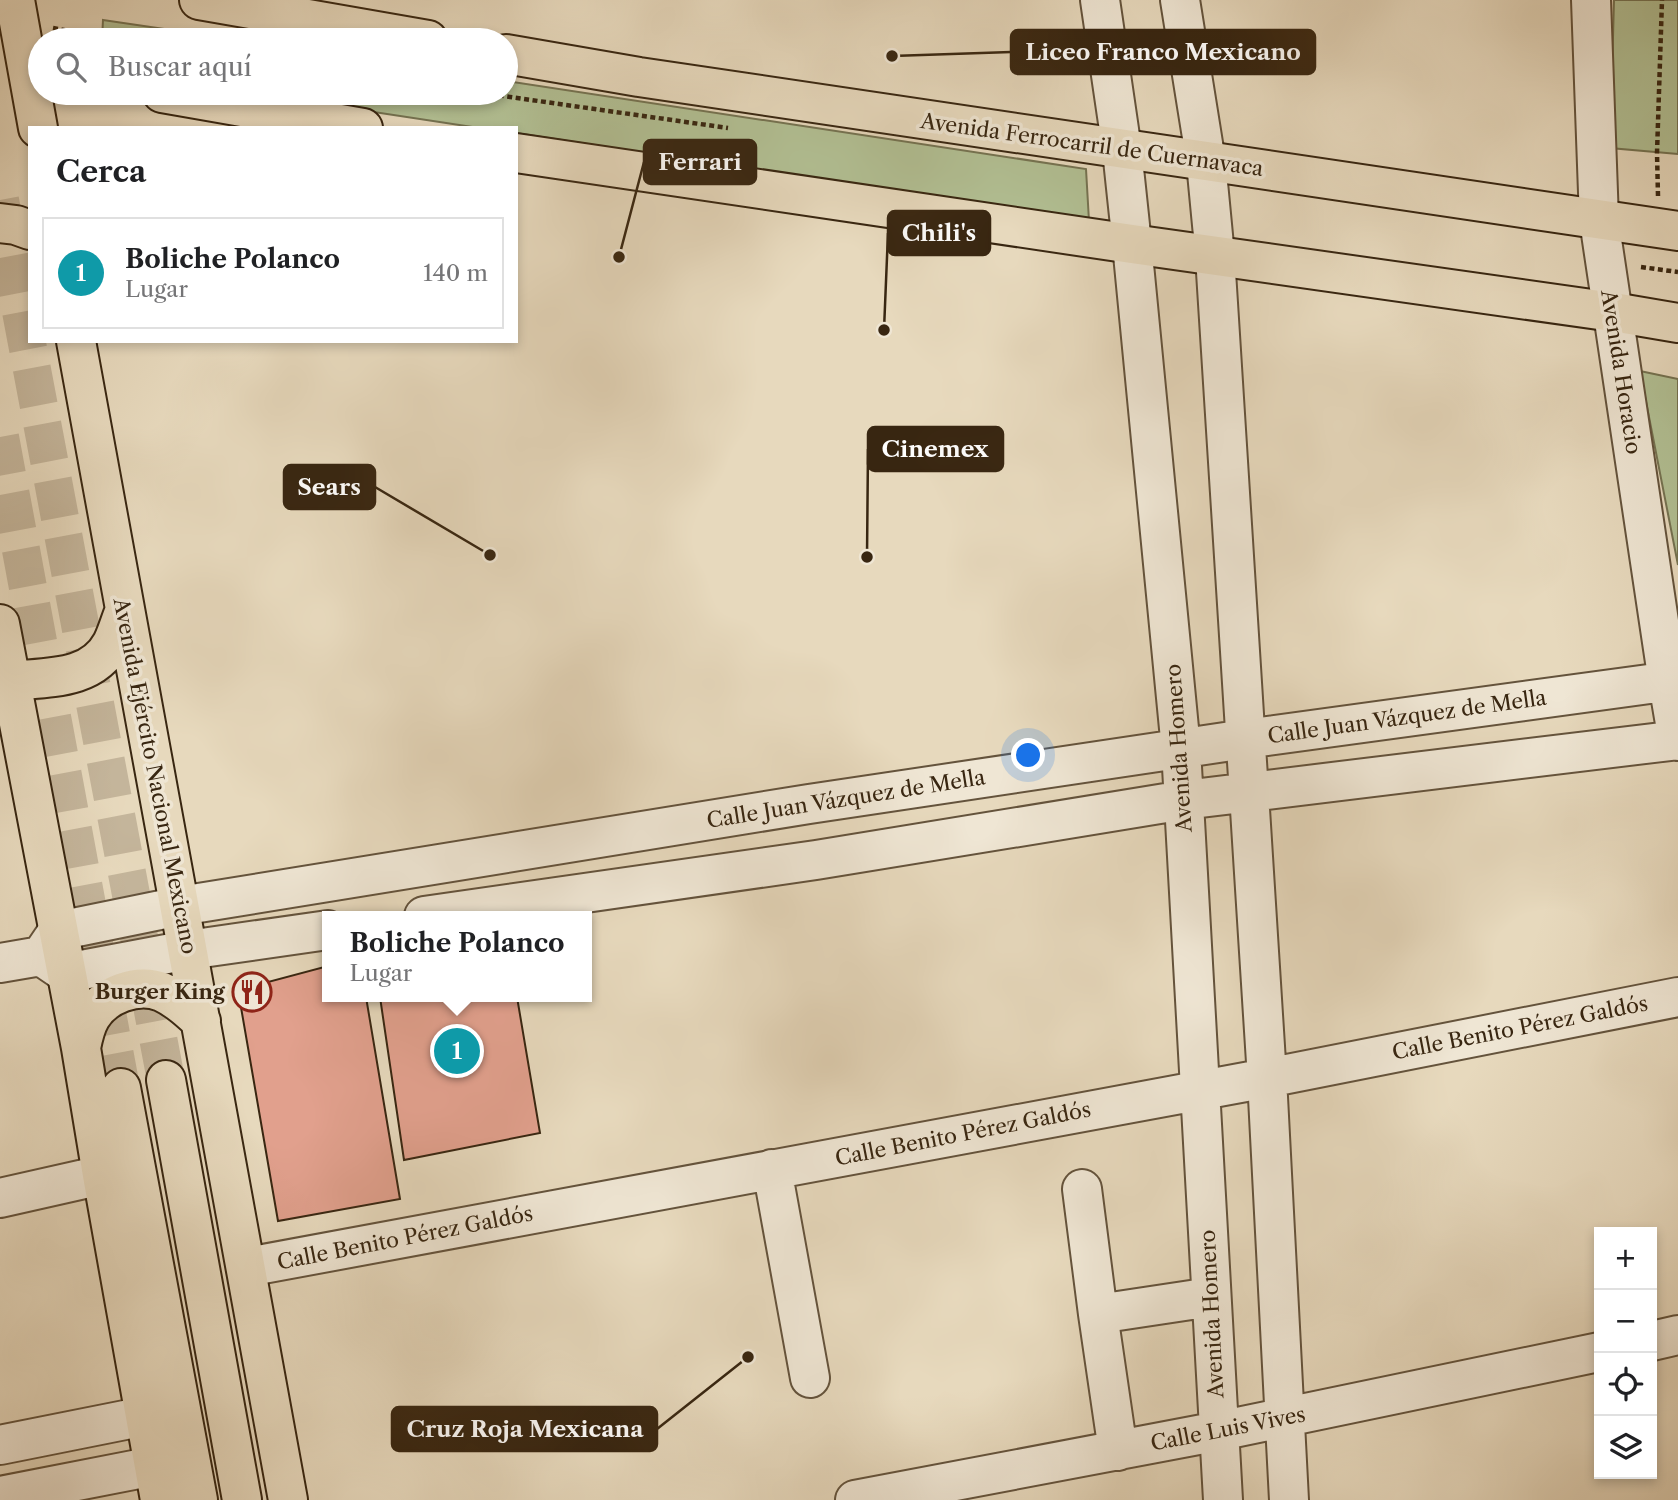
<!DOCTYPE html>
<html lang="es">
<head>
<meta charset="utf-8">
<style>
	body { margin:0; font-family:"Libre Caslon Text",serif; background:#f6f6f6; color:#202124 }
	.controls { position:absolute; right:21px; bottom:21px; display:grid; overflow:hidden; border-radius:0px; box-shadow:0 4px 10px #0003 }
	.controls button { width:63px; height:63px; display:grid; place-items:center; padding:0; border:0; border-bottom:2px solid #e0e0e0; background:#fff; color:#202124; font:35px sans-serif }
	.you { position:absolute; left:1029px; top:756px; width:24px; height:24px; margin:-18px; border:5px solid #fff; border-radius:50%; background:#1a73e8; box-shadow:0 0 0 10px #1a73e833 }
	.badge { display:grid; place-items:center; width:46px; height:46px; border-radius:50%; background:#b45309; color:#fff; font-size:23px; font-weight:700 }
	.pin { position:absolute; translate:-50% -50%; border:4px solid #fff; box-shadow:0 2px 7px #0006 }
	.popup { position:absolute; left:322px; top:911px; width:270px; height:91px; box-sizing:border-box; display:grid; place-content:center; border-radius:0px; background:#fff; filter:drop-shadow(0 2px 5px #0005); font-size:23px; white-space:nowrap; color:#757577 }
	.popup b { font-size:26px; color:#202124 }
	.popup::after { content:''; position:absolute; left:50%; top:100%; margin-left:-14px; border:14px solid transparent; border-top-color:#fff }
	.list { margin:0; padding:0; list-style:none }
	h2 { display:flex; justify-content:space-between; align-items:center; height:91px; margin:0; padding:0 28px; font-size:30px }
	h2 small { font-size:23px; font-weight:400; color:#757577 }
	.list li { display:grid; grid-template-columns:46px 1fr auto; gap:21px; align-items:center; box-sizing:border-box; height:112px; margin:0 14px 14px; padding:0 14px; border:2px solid #e0e0e0; border-radius:0px }
	.list b { display:block; font-size:26px; white-space:nowrap }
	.list p { margin:0; font-size:23px; white-space:nowrap; color:#757577 }
	.list em { font-size:23px; font-style:normal; color:#757577 }
	.icon { flex:none; width:38px; height:38px; fill:none; stroke:currentColor; stroke-width:2; stroke-linecap:round; stroke-linejoin:round }
	.map { position:relative; flex:none; width:1678px; height:1500px; overflow:hidden }
	.search { position:absolute; background:#fff; box-shadow:0 4px 10px #0003; left:28px; top:28px; width:490px; height:77px; display:flex; align-items:center; gap:18px; box-sizing:border-box; padding:0 24px; border-radius:38px; color:#757577; font-size:26px }
	.panel { position:absolute; background:#fff; box-shadow:0 4px 10px #0003; left:28px; top:126px; width:490px; height:217px; border-radius:0px }
	.map>svg:first-child { display:block }
	.green { fill:#b2c094; stroke:#757352; stroke-width:2 }
	.building { fill:#e1a08d; stroke:#382611; stroke-width:2 }
	.lines { fill:none; stroke-linecap:round; stroke-linejoin:round }
	.major-tunnel { stroke:#c4b59b; stroke-width:38; stroke-dasharray:38 19; stroke-linecap:butt }
	.minor-casing { stroke:#64533c; stroke-width:42 }
	.major-casing { stroke:#382611; stroke-width:42 }
	.path { stroke:#382611; stroke-width:4.5; stroke-dasharray:5 3.5; stroke-linecap:butt }
	.minor { stroke:#efe6d4; stroke-width:38 }
	.major { stroke:#e7d9bd; stroke-width:38 }
	.labels { text-anchor:middle; stroke-width:7; stroke-linejoin:round; paint-order:stroke }
	.street-label { font-size:21px; fill:#382611; stroke:#efe6d4 }
	.poi-label { font-size:21px; font-weight:bold; fill:#382611; stroke:#efe6d4; text-anchor:end }
	.leader { fill:none; stroke:#382611; stroke-width:2.5 }
	.callout-dot { fill:#382611; stroke:#efe6d4; stroke-width:2.5 }
	.callout { fill:#382611; stroke:#382611; stroke-width:2.5 }
	.callout-label { font-size:23px; text-anchor:middle; font-weight:bold; fill:#fff }
</style>
</head>
<body>
<div class="map">
<svg width="1678" height="1500" viewBox="0 0 1678 1500">
	<rect width="100%" height="100%" fill="#e7d9bd"/>
	<filter id="stains"><feTurbulence type="fractalNoise" baseFrequency=".00286" numOctaves="4"/><feColorMatrix values="0 0 0 0 .2 0 0 0 0 .09 0 0 0 0 .02 0 0 0 .5 -.17"/></filter>
	<radialGradient id="worn" r=".72"><stop offset=".6" stop-color="#630" stop-opacity="0"/><stop offset="1" stop-color="#630" stop-opacity=".3"/></radialGradient>
	<!-- green -->
	<path class="green" d="M1614 0H1678V154L1610 148Z
		M103 20 239 40H102Z
		M506 81 1086 169 1089 221 516 133V128H479L249 93H506Z
		M1640 371 1678 379V565Z"/>
	<!-- building -->
	<path class="building" d="M328 966V997H366L400 1199 278 1221 238 990Z
		M380 997H517L540 1133 404 1160Z"/>
	<g class="lines">
		<!-- major-tunnel -->
		<path class="major-tunnel" d="M0 200 166 1080
			M0 437 121 1088"/>
		<!-- minor casing -->
		<g class="minor-casing">
			<path id="minor" d="M1100 0 1122 150 1132 244 1181 749 1223 1500
				M1180 0 1206 162 1215 256 1267 1078 1289 1500
				M1591 0 1599 220 1668 682 1678 741
				M424 916 816 860 1184 800 1678 740
				M41 956 58 931 180 906 809 804 1245 739 1678 680
				M0 963 41 956 66 973 188 950 328 930
				M772 1169 810 1378
				M1082 1189 1098 1314 1118 1451
				M0 1198 102 1175
				M247 1267 1267 1078 1678 997
				M1098 1314 1211 1297
				M1652 1341 1678 1335
				M0 1445 145 1416
				M0 1496 154 1466
				M855 1500 1219 1431 1599 1352"/>
		</g>
		<!-- major casing -->
		<g class="major-casing">
			<path id="major" d="M15 0 38 128
				M199 0 428 40
				M506 54 639 77 1678 231
				M162 93 363 128
				M516 153 1132 244 1613 312 1678 323
				M0 223 16 225 30 230
				M76 341C144 728 220 1113 288 1500
				M0 624 81 1048 102 1175 160 1500
				M10 681C47 677 92 681 112 643 117 633 120 622 124 612
				M81 1048C83 1038 85 1027 91 1017 104 995 137 982 162 992 177 999 189 1010 201 1021
				M166 1080 242 1500
				M121 1088 198 1500"/>
		</g>
		<!-- path -->
		<path class="path" d="M53 28 117 40
			M482 93 728 128
			M1658 196 1657 153 1662 0
			M1641 267 1678 272"/>
		<!-- minor -->
		<use href="#minor" class="minor"/>
		<!-- major -->
		<use href="#major" class="major"/>
	</g>
	<!-- icons -->
	<defs>
		<g id="restaurant-ring" transform="scale(2.0125)"><circle r="9.5" fill="#efe6d4" stroke="#8f2418" stroke-width="1.5"/><path d="M-5-6h1v4h1v-4h1v4h1v-4h1v5L-1.5 .5V6h-2V.5L-5-1ZM5-6V6H3V1.5H1.5Q1.5-4 5-6Z" fill="#8f2418"/></g>
	</defs>
	<g fill-rule="evenodd">
		<use href="#restaurant-ring" x="252" y="992"/>
	</g>
	<g class="labels">
		<!-- street labels -->
		<g class="street-label">
			<text transform="translate(1092 145) rotate(8)" y="7">Avenida Ferrocarril de Cuernavaca</text>
			<text transform="translate(1621 372) rotate(81)" y="7">Avenida Horacio</text>
			<text transform="translate(1407 717) rotate(-8)" y="7">Calle Juan Vázquez de Mella</text>
			<text transform="translate(1179 748) rotate(-94)" y="7">Avenida Homero</text>
			<text transform="translate(155 776) rotate(79)" y="7">Avenida Ejército Nacional Mexicano</text>
			<text transform="translate(846 799) rotate(-9)" y="7">Calle Juan Vázquez de Mella</text>
			<text transform="translate(1520 1028) rotate(-11)" y="7">Calle Benito Pérez Galdós</text>
			<text transform="translate(963 1134) rotate(-11)" y="7">Calle Benito Pérez Galdós</text>
			<text transform="translate(405 1238) rotate(-11)" y="7">Calle Benito Pérez Galdós</text>
			<text transform="translate(1212 1314) rotate(-93)" y="7">Avenida Homero</text>
			<text transform="translate(1228 1429) rotate(-11)" y="7">Calle Luis Vives</text>
		</g>
		<!-- poi labels -->
		<g class="poi-label">
			<text x="225" y="999">Burger King</text>
		</g>
	</g>
	<!-- callouts -->
	<path class="leader" d="M892 56L1011 52M619 257L644 162M884 330L888 233M867 557L868 449M490 555L375 487M748 1357L657 1429"/>
	<g class="callout-dot">
		<circle cx="892" cy="56" r="7"/>
		<circle cx="619" cy="257" r="7"/>
		<circle cx="884" cy="330" r="7"/>
		<circle cx="867" cy="557" r="7"/>
		<circle cx="490" cy="555" r="7"/>
		<circle cx="748" cy="1357" r="7"/>
	</g>
	<g class="callout">
		<rect x="1011" y="30" width="304" height="44" rx="7"/>
		<rect x="644" y="140" width="112" height="44" rx="7"/>
		<rect x="888" y="211" width="102" height="44" rx="7"/>
		<rect x="868" y="427" width="135" height="44" rx="7"/>
		<rect x="284" y="465" width="91" height="44" rx="7"/>
		<rect x="392" y="1407" width="265" height="44" rx="7"/>
	</g>
	<g class="callout-label">
		<text x="1163" y="60">Liceo Franco Mexicano</text>
		<text x="700" y="170">Ferrari</text>
		<text x="939" y="241">Chili's</text>
		<text x="935" y="457">Cinemex</text>
		<text x="329" y="495">Sears</text>
		<text x="525" y="1437">Cruz Roja Mexicana</text>
	</g>
	<rect width="100%" height="100%" filter="url(#stains)"/>
	<rect width="100%" height="100%" fill="url(#worn)"/>
</svg>
<div class="controls">
<button>+</button>
<button>−</button>
<button><svg class="icon" aria-label="locate" viewBox="0 0 24 24"><circle cx="12" cy="12" r="6"/><path d="M12 2v4M12 18v4M2 12h4M18 12h4"/></svg></button>
<button><svg class="icon" aria-label="layers" viewBox="0 0 24 24"><path d="M12 4l9 5-9 5-9-5zM3 14l9 5 9-5"/></svg></button>
</div>
<div class="you"></div>
<div class="pin badge" style="left:457px;top:1051px;background:#0f9aa8">1</div>
<div class="popup"><b>Boliche Polanco</b>Lugar</div>
<div class="search"><svg class="icon" aria-label="search" viewBox="0 0 24 24"><circle cx="10" cy="10" r="6"/><path d="M15 15l6 6"/></svg>Buscar aquí</div>
<section class="panel">
<h2>Cerca<small></small></h2>
<ul class="list">
<li><span class="badge" style="background:#0f9aa8">1</span><div><b>Boliche Polanco</b><p>Lugar</p></div><em>140 m</em></li>
</ul>
</section>
</div>
</body>
</html>
